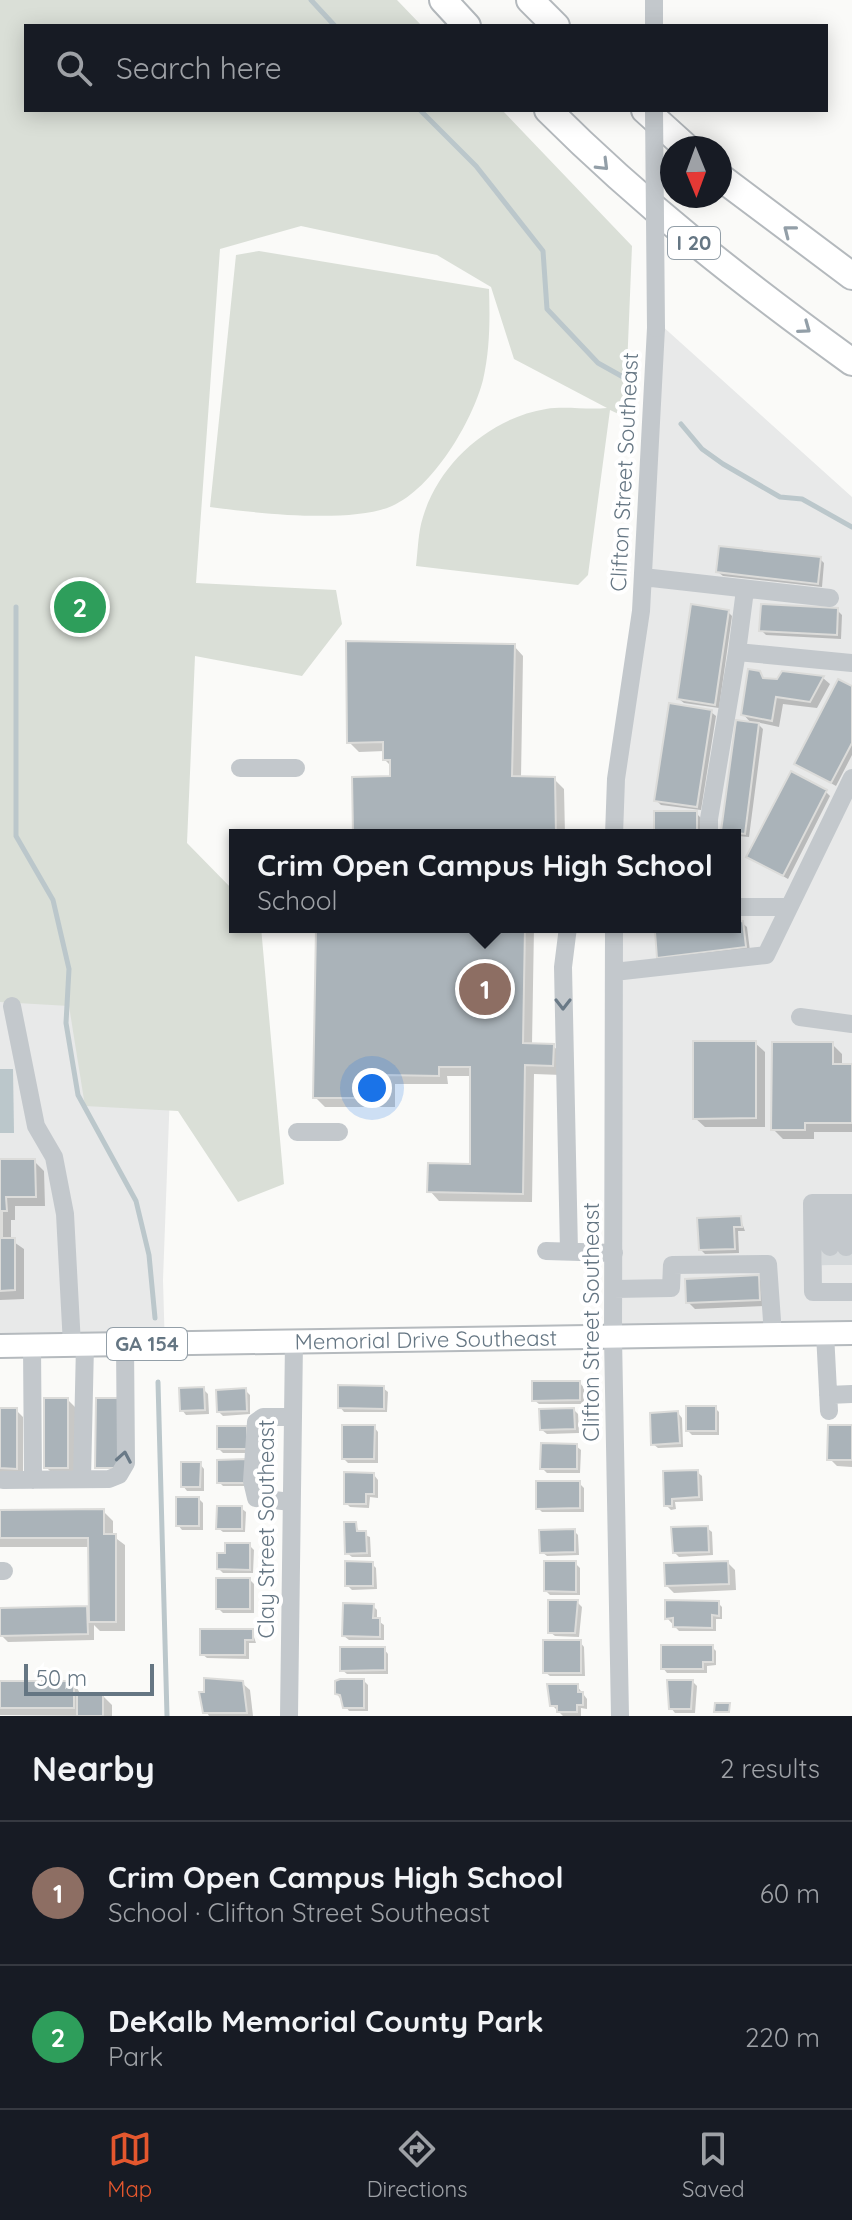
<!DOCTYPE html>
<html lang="en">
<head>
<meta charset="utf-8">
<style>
	body { margin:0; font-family:Quicksand,sans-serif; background:#242831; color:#f1f3f6 }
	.compass { position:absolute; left:660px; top:136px; width:72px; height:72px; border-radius:50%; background:#171b24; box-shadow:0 4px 20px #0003; rotate:179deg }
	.scale { position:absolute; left:24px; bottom:20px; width:130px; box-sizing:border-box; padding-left:8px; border:4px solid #657683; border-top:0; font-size:22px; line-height:28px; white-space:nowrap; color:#657683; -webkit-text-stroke:6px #fff; paint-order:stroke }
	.you { position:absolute; left:372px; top:1088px; width:28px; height:28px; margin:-20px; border:6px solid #fff; border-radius:50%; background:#1a73e8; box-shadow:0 0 0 12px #1a73e833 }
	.badge { display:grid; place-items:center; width:52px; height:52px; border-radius:50%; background:#e4572e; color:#fff; font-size:26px; font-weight:700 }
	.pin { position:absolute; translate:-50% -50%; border:4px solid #fff; box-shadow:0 2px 8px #0006 }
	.popup { position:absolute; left:229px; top:829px; width:512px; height:104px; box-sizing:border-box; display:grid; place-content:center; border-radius:0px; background:#171b24; filter:drop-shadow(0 2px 6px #0005); font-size:26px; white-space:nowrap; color:#9ea1a6 }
	.popup b { font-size:30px; color:#f1f3f6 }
	.popup::after { content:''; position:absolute; left:50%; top:100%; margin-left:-16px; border:16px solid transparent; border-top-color:#171b24 }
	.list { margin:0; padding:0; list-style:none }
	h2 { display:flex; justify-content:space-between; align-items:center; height:104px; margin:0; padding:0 32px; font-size:34px }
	h2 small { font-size:26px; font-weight:400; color:#9ea1a6 }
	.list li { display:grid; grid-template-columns:52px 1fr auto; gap:24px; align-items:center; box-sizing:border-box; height:144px; padding:0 32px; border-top:2px solid #363941 }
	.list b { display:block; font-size:30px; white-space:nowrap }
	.list p { margin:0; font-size:26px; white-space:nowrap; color:#9ea1a6 }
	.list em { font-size:26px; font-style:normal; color:#9ea1a6 }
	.icon { flex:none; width:44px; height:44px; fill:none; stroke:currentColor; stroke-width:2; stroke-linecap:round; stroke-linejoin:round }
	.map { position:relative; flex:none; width:852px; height:1716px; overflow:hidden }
	.search { position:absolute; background:#171b24; box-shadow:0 4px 20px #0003; left:24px; right:24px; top:24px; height:88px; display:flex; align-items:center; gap:20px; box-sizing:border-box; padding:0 28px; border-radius:0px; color:#9ea1a6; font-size:30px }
	.sheet { height:392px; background:#171b24 }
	nav { display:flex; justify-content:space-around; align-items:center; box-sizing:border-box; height:112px; border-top:2px solid #363941; background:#171b24; font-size:22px; color:#9ea1a6 }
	nav a { display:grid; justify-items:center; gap:4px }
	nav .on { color:#e4572e }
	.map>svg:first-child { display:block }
	.built { fill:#e8e9e9 }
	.green { fill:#dadfd7 }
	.water { fill:#bbc7cb }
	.shadow { fill:#0003 }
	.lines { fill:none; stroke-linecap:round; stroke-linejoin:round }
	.stream { stroke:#bbc7cb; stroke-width:5 }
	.building { fill:#aab3b9; stroke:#dcdcda; stroke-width:2 }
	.minor-tunnel { stroke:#d5d9db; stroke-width:18; stroke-dasharray:18 9; stroke-linecap:butt }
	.major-casing { stroke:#b5babe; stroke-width:26 }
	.highway-casing { stroke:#b4b9bd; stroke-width:30 }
	.minor { stroke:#c3c8cc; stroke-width:18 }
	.major { stroke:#fff; stroke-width:22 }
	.highway { stroke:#fff; stroke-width:26 }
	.minor-bridge { stroke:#c3c8cc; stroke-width:18 }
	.oneway { stroke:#939fa8 }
	.oneway2 { stroke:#6a7a87 }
	.labels { text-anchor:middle; stroke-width:8; stroke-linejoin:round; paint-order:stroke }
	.shield { fill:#fff; stroke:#939fa8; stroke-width:2 }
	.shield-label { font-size:20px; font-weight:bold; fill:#657683 }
	.street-label { font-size:22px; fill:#657683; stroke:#fff }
</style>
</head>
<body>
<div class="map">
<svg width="852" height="1716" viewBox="0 0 852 1716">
	<rect width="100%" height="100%" fill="#fafaf8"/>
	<!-- built -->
	<path class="built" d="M650 315 852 497V1343L611 1346 617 927H735V835H619L642 605Z
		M176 930 163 1280 165 1350 0 1351V931Z"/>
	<!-- green -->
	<path class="green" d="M0 0H397L422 26H26V110H502L632 246 625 417 610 410 588 575 578 585 416 566C418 550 418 532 423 517 439 463 490 418 546 409 565 406 587 410 607 408L514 359 491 287 437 255 301 226 220 249 196 583 336 590 342 624 302 676 195 656 187 843 235 892V927H261L284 1184 238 1202 178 1111 85 1106 69 1006 0 1002Z
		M259 251 489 289C490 319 490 350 483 380 472 422 433 488 392 506 351 524 255 513 210 507L236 255Z"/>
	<!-- water -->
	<path class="water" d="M0 1069H13L14 1133H0Z"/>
	<!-- shadow -->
	<path class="shadow" d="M820 559 824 563 822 587 723 576 718 572Z
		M837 610 842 615 841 639 766 635 761 630Z
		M728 612 732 616 719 708 684 703 679 699Z
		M514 646 523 656 521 778 554 779 564 789 565 835H355L392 778V767L385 760V751L359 752 349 742Z
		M759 673 766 680 823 678 830 684 817 708 783 704 779 727 756 722 763 729 749 837 727 835 723 830 752 724 743 714Z
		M852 688V755L836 786 797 764Z
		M711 712 716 716 701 810 661 805 656 800Z
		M826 792 830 796 788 879 749 857Z
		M696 813 701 818 700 835H656Z
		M742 923 747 927 750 951 663 961 659 957 657 934 735 927V924Z
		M318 927H534L532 1045 553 1046 563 1055 562 1075 534 1074 532 1202 439 1201 430 1191 472 1166V1076H447L448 1084H395V1107H325L315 1097Z
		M755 1043 765 1052V1127H705L695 1118Z
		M832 1044 842 1054V1066H852V1132H814V1139H783L773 1129Z
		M0 1161H34L44 1171 45 1206H15V1220H11V1240L24 1249V1299L0 1300Z
		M740 1218 745 1231H738L739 1253 705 1254 701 1250Z
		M758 1277 765 1285 766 1306 695 1309 688 1302Z
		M580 1383 584 1388V1404H539L534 1400Z
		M383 1388 388 1392 387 1412H344L340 1407Z
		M203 1389 208 1394 209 1414 186 1415 182 1410Z
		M245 1390 250 1395V1414L223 1416 218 1411Z
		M68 1400 75 1407V1475L53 1474 46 1467Z
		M715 1408 719 1412V1435H692L688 1431Z
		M0 1410H16L23 1417V1475L0 1473Z
		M574 1410 578 1414 579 1433 547 1434 542 1430Z
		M678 1413 682 1418 683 1447 658 1448 653 1444Z
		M374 1427 378 1432V1463H348L344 1459Z
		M852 1427V1467L837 1466 830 1459Z
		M219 1428 250 1453H223L219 1449Z
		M576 1446 581 1450 580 1473H547L542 1468Z
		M245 1461 250 1486H223L219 1482Z
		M200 1464 204 1469V1491H187L183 1486Z
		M697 1472 702 1476 703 1501 675 1502 676 1509 671 1510 666 1505Z
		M374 1475 378 1480V1498L370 1497 369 1508 350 1507 346 1503Z
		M579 1483 584 1488V1512H542L538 1508Z
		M199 1499 203 1503V1530H182L178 1525Z
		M241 1508 246 1512 245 1532H223L218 1528Z
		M103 1511 113 1521V1536L125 1545V1631H100L94 1625V1640L8 1642 1 1635 86 1608 90 1612V1547H0V1512Z
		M355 1524 360 1533 370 1537 371 1557H352L347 1553Z
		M707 1528 712 1532 713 1555 679 1557 674 1552Z
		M574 1531 578 1535 579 1555 547 1556 542 1552Z
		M249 1545 254 1550 253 1573H223L219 1569Z
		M575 1563 580 1568V1595H550L546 1591Z
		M728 1563 735 1570 736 1590 674 1593 667 1586Z
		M372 1564 376 1568 377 1589 352 1590 347 1585Z
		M250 1580 254 1584V1613H223L218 1608Z
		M577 1602 582 1607 579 1637 555 1636 550 1632Z
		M718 1603 722 1607V1619H716V1631H679L667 1618Z
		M373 1606 377 1610V1620L384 1625V1640H349L344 1636Z
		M252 1631 256 1643H249V1659L207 1658 202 1654Z
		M580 1642 584 1647 585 1676H550L545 1672Z
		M712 1647 716 1651V1665L707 1666V1673H667L663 1668Z
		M384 1649 388 1654V1674H347L342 1670Z
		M206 1680 242 1683 250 1690 253 1716H209L202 1704Z
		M364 1681 368 1685V1711H349L337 1694Z
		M693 1682 697 1686 695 1713H675L671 1708Z
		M0 1683H74L81 1695H102L112 1705V1716L0 1715Z
		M577 1686 587 1699V1709L581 1708V1716H563L552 1705Z"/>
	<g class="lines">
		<!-- stream -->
		<path class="stream" d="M311 0 335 26
			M420 110 476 166 543 251 547 309 598 363 632 382
			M681 424 702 449 723 464 780 497 802 499 852 527
			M16 607V836L53 900 69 969 66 1023 78 1095 136 1201 149 1255 155 1318
			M158 1382 167 1716"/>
	</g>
	<!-- building -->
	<path class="building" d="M719 546 821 557 818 584 716 572Z
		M691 604 729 610 715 705 677 699Z
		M761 604 838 608 837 635 759 631Z
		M346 641 515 644 512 776 555 777 556 835H353L352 777 390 776V760H383V742L347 743Z
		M748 669 760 671 763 678 777 679 782 671 824 676 810 702 776 697 772 721 741 715Z
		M838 679 852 686V743L831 783 794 764Z
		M669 703 712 710 697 807 654 801Z
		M736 720 759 723 745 834 721 831Z
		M791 771 827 790 783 876 746 857Z
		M654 811H697V835H654Z
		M743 921 746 947 657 958 655 932 735 927V922Z
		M316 927H525L523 1043 554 1044 553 1066 525 1065 523 1194 427 1192 428 1163 470 1164V1067H439V1076L386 1075V1098H313Z
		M693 1041H756V1118L693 1119Z
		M772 1042H833V1064H852V1123H805V1130H771Z
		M0 1159H35L36 1197H6L7 1211H2V1238H15V1290L0 1291Z
		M741 1216 742 1227H734L735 1249 699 1250 697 1218Z
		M759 1275 760 1300 686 1303 685 1279Z
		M532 1381H580V1400L532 1401Z
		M338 1385 384 1386V1409L338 1408Z
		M204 1387 205 1410 180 1411 179 1388Z
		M246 1388 247 1411 217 1412 216 1390Z
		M44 1398H68V1468H44Z
		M96 1398H120L119 1468H95Z
		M686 1406H716V1431H686Z
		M0 1408H17V1469L0 1468Z
		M574 1408 575 1429 540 1430 539 1409Z
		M678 1411 680 1443 651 1445 650 1413Z
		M342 1425H375L374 1459H342Z
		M828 1425H852V1460H827Z
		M217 1426H247V1449H217Z
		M541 1443 577 1444V1469H540Z
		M246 1459V1483H217V1460Z
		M181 1462H201L200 1487H181Z
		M698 1470 699 1497 672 1499V1506H664L663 1471Z
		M344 1472 374 1473V1494H366V1504H344Z
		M536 1481H580V1508L536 1509Z
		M176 1497H199V1526H176Z
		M217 1506H242V1529H216Z
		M104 1509V1534H116V1622H89L88 1538H0V1510Z
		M344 1522H356L357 1531H366L367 1553 345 1554Z
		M708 1526 709 1552 673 1553 671 1527Z
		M575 1529V1552L540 1553 539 1530Z
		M225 1543H250V1570L217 1569V1553H225Z
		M345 1561 373 1562V1586H345Z
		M544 1561H576V1592L544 1591Z
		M728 1561 729 1584 665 1586 664 1563Z
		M216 1578H250V1609H216Z
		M548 1600H578L575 1633H548Z
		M665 1600 719 1601V1616L712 1615V1628L673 1627V1618L665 1619Z
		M343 1603 374 1604 373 1618H380V1637L342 1636Z
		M87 1606 88 1634 0 1636V1608Z
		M200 1629H253V1640H245V1655H200Z
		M543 1640H581V1673H543Z
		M661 1645H713V1662H703V1669H661Z
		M340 1647H385V1670L340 1671Z
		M204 1678 243 1681 247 1713H203L199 1692H204Z
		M340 1679H364V1708H343L340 1695 335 1694V1681Z
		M667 1680H693L691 1709H669Z
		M0 1681H74V1708H0Z
		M547 1684H578V1692H583V1705H577V1712H557V1706H550Z
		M77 1693H103V1716H77Z
		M715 1703H730L729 1712H714Z"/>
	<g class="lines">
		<!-- minor-tunnel -->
		<path class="minor-tunnel" d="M830 1247 831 1273
			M846 1247V1273"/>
		<!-- major casing -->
		<g class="major-casing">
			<g id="major">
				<path id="s1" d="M0 1346 852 1333"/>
			</g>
		</g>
		<!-- highway casing -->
		<g class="highway-casing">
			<path id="highway" d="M443 0 467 26
				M530 0 556 26
				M548 110C642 204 744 284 852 362
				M645 110 687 148
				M720 177 852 276"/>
		</g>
		<!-- minor -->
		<path class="minor" d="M654 0V26
			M643 577 830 598
			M737 652 745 590
			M240 768H296
			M614 835 616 779 641 611 656 328
			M709 835V819L737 652 852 663
			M735 907H789
			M568 927 563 967 569 1251
			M614 927 613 1337 620 1716
			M614 972 766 955 852 778
			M12 1006 36 1126 54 1157 65 1214 72 1345
			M800 1017 852 1024
			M297 1132H339
			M829 1203 830 1247
			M844 1203 846 1247
			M852 1203H812L813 1292H852
			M546 1251 614 1253
			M614 1289 671 1288 672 1265 768 1264 773 1335
			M825 1333 829 1411
			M32 1345 33 1480
			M828 1395 852 1394
			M82 1479 85 1345
			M3 1480 109 1479 119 1475 126 1463 125 1344
			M291 1502 256 1498 252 1481 256 1422 263 1417H291
			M0 1571H4
			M289 1716 294 1342"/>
		<!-- major -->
		<use href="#major" class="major"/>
		<!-- highway -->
		<use href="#highway" class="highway"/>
		<!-- minor-bridge -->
		<path class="minor-bridge" d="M654 110 656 328"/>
	</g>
	<!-- one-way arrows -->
	<defs><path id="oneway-chevron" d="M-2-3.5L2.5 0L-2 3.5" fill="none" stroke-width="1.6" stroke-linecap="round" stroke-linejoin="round" transform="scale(2)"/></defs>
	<g class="oneway">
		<use href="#oneway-chevron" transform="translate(603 165) rotate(45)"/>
		<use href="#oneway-chevron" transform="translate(789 231) rotate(-142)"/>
		<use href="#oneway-chevron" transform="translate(805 328) rotate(36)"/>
	</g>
	<g class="oneway2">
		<use href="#oneway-chevron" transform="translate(563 1004) rotate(90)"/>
		<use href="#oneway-chevron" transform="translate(124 1457) rotate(-80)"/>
	</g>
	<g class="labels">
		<!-- shield labels -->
		<g class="shield">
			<rect x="668" y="227" width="52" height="32" rx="6"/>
			<rect x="107" y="1328" width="80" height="32" rx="6"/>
		</g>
		<g class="shield-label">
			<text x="694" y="250">I 20</text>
			<text x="147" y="1351">GA 154</text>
		</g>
		<!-- street labels -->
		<g class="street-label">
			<text transform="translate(624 472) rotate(-87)" y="8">Clifton Street Southeast</text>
			<text transform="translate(591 1322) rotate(-90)" y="8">Clifton Street Southeast</text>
			<text dy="8" stroke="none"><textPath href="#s1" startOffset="426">Memorial Drive Southeast</textPath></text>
			<text transform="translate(266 1529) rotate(-90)" y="8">Clay Street Southeast</text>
		</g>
	</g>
</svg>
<svg class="compass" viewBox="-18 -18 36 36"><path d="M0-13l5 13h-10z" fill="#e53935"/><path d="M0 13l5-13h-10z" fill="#9ea1a6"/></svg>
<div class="scale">50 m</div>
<div class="you"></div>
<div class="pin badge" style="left:485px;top:989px;background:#8d6e63">1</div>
<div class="popup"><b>Crim Open Campus High School</b>School</div>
<div class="pin badge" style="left:80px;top:607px;background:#2e9e5b">2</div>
<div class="search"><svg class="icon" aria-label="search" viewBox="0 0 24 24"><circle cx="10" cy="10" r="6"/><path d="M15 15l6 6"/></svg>Search here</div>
</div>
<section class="sheet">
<h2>Nearby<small>2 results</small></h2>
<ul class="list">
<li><span class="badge" style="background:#8d6e63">1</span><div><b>Crim Open Campus High School</b><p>School · Clifton Street Southeast</p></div><em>60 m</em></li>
<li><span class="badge" style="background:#2e9e5b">2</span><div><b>DeKalb Memorial County Park</b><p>Park</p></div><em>220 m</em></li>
</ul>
</section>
<nav>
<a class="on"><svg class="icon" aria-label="map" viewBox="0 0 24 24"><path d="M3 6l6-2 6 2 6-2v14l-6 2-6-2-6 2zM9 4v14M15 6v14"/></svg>Map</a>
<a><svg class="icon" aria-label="directions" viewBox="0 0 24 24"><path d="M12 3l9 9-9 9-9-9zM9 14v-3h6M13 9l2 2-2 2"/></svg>Directions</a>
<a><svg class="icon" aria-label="saved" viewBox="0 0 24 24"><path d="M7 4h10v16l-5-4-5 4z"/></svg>Saved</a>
</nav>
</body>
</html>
